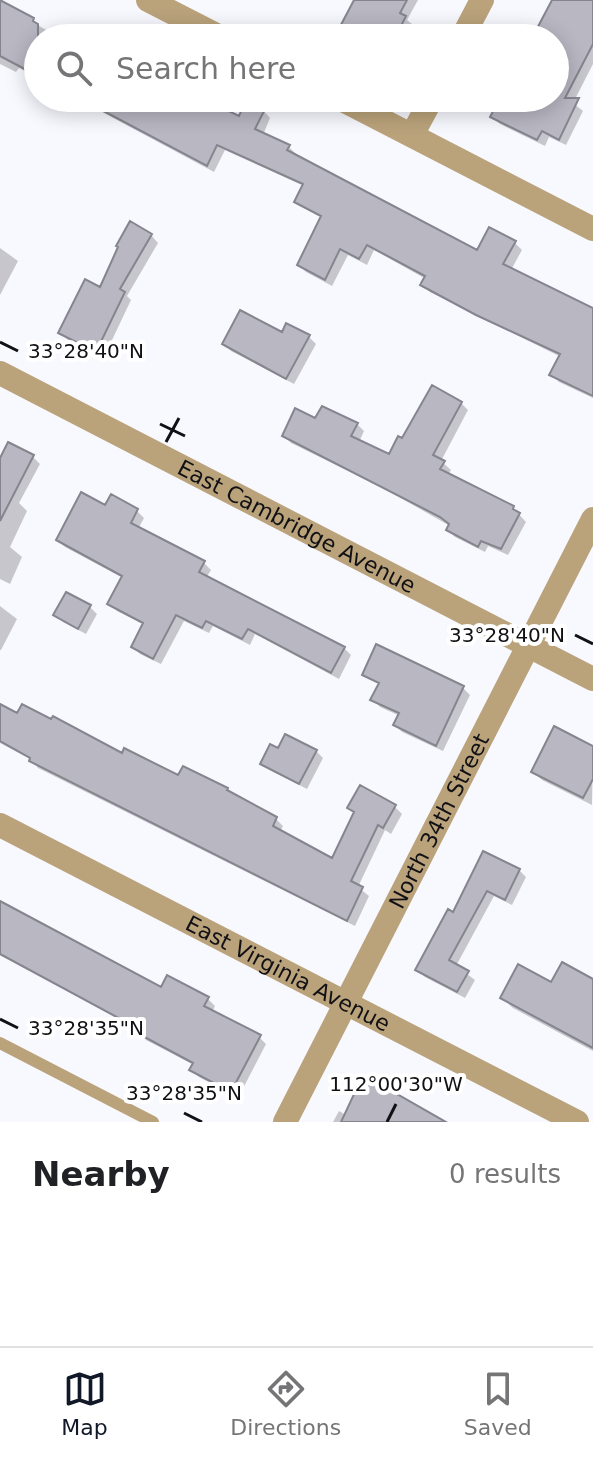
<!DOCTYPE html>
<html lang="en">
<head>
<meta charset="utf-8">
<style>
	body { margin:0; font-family:"DejaVu Sans",sans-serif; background:#f2f2f2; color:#202124 }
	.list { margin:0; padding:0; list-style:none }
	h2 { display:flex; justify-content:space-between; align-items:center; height:104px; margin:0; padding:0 32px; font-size:34px }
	h2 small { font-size:26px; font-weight:400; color:#757577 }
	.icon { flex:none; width:44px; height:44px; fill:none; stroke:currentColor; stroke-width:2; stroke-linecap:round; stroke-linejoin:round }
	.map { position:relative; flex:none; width:593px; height:1122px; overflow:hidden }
	.search { position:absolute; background:#fff; box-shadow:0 4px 20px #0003; left:24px; right:24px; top:24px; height:88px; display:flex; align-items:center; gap:20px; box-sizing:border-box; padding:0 28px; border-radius:44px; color:#757577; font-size:30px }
	.sheet { height:224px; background:#fff }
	nav { display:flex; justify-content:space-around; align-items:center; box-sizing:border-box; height:112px; border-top:2px solid #e0e0e0; background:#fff; font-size:22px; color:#757577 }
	nav a { display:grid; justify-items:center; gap:4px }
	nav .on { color:#111827 }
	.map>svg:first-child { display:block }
	.shadow { fill:#0003 }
	.building { fill:#b8b7c2; stroke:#85858f; stroke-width:2 }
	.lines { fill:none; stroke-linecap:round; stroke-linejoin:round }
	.service { stroke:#baa37b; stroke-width:12 }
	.minor { stroke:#baa37b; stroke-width:24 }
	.ticks { fill:none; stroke:#111115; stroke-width:3 }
	.labels { text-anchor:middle; stroke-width:8; stroke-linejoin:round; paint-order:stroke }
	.street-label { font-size:22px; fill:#111115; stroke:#fff }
	.ticks-label { font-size:20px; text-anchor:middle; fill:#111115; stroke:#fff; stroke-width:8; stroke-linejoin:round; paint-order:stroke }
</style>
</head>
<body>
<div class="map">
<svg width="593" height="1122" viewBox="0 0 593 1122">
	<rect width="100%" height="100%" fill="#f8f8ff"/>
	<!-- shadow -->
	<path class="shadow" d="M356 0H418L407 20 412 24 405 38H339Z
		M560 0H593V64L573 103 583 111 566 145 549 137 545 146 500 124 492 117 502 98H555V38H534Z
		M0 3 60 38H38V78L19 68 16 72 0 64Z
		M75 30 90 38H71Z
		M76 98H196L240 119 263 110 270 118 263 135 289 147 296 154 295 156 477 253 515 243 522 250 511 270 593 309V398L559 382 552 374 561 357 430 292 423 285 426 279 374 250 367 265 348 255 332 286 306 272 299 265 322 218 304 208 296 201 304 186 225 150 214 172Z
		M151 235 158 243 127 296 131 300 104 357 68 340 61 333Z
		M0 248 18 261 0 295Z
		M282 335 309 337 316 344 294 384 231 351 224 344Z
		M461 403 468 410 441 461 451 470 448 475 513 508 526 522 508 555 488 546 485 552 455 537 448 530 450 526 383 488 291 443 284 435 316 421 357 424 364 431 359 442 390 456 403 441Z
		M33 457 40 464 19 503 27 511 10 547 22 557 10 584 0 579V462Z
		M106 508 137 511 144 518 138 529 204 563 211 570 206 578 344 648 351 655 339 679 255 634 250 645 213 626 209 633 184 621 161 664 140 654 133 647 145 625 117 611 110 603 123 578 65 547 58 540Z
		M0 606 17 619 1 650H0Z
		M90 607 97 614 86 634 63 622 56 615Z
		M364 674 463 688 470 695 443 751 402 732 395 725 400 716 380 707 373 699 380 685Z
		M0 706 179 778 227 789 233 796 276 819 283 826 280 832 333 860 356 813 361 788 395 807 402 814 391 834 385 830 358 887 369 896 355 926 38 768 32 760 0 743Z
		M593 748 592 805 542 780 533 772Z
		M279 750 316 751 323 758 307 789 270 770 263 763Z
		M484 853 519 870 526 877 512 905 494 896 456 966 475 980 465 998 425 977 418 970 454 915Z
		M0 901 162 990 208 999 215 1006 212 1012 259 1037 266 1044 238 1098 199 1077 192 1070 194 1065 146 1040 140 1031 0 954Z
		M593 983V1051L513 1008 502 998 552 985Z
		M339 1111 346 1115 442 1122H333Z"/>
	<!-- building -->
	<path class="building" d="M0 0 34 18 33 21 38 24V76L0 56Z
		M354 0H407L400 13 406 16 395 38H334Z
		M552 0H593V44L565 98H579L559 140 542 131 537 140 490 117 500 98H555V38H532Z
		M79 98H201L239 116 246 100 265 109 255 129 290 145 287 150 477 250 489 227 516 241 503 264 593 308V396L549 375 560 354 476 315 420 285 425 276 367 245 359 259 340 249 325 280 297 265 321 216 294 202 303 184 217 145 207 166Z
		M130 221 152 234 120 289 125 292 96 352 58 333 85 279 100 287 118 247 116 246Z
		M240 310 282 332 286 323 310 335 286 379 222 344Z
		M432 385 462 402 433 455 445 461 440 469 514 506 513 509 520 513 501 549 481 541 478 547 446 530 449 524 440 517 282 436 295 408 315 418 322 406 358 423 351 436 389 454 398 436 402 438Z
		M8 442 34 455 0 521V458Z
		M81 492 105 505 111 494 138 509 131 523 205 561 199 572 345 647 331 673 248 629 242 639 206 621 202 628 176 615 153 659 131 647 143 623 107 604 122 576 56 540Z
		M66 592 91 605 78 629 53 615Z
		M376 644 464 686 436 746 393 725 399 713 370 700 379 683 362 675Z
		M0 704 17 713 22 704 51 719 53 716 122 753 124 748 178 775 183 766 228 788 227 790 277 817 273 826 332 858 354 812 347 808 360 785 396 805 383 828 378 825 351 881 363 887 347 921 29 761 30 758 0 741Z
		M554 726 593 746V779L583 798 531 772Z
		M285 734 317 750 299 784 260 764 270 744 278 748Z
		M483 851 520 869 505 900 487 891 449 960 469 971 457 992 415 970 448 909 453 912Z
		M0 901 161 987 167 975 209 997 204 1006 261 1035 231 1092 189 1070 193 1063 137 1033 139 1029 0 954Z
		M562 962 593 979V1048L500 998 518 964 551 982Z
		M362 1077 395 1093 446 1122H341Z"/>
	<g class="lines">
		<!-- service -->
		<path class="service" d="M0 1043 153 1122"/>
		<!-- minor -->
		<g class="minor">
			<path d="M148 0 222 38"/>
			<path d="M462 38 482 0"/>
			<path d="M339 98 593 229"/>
			<path d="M412 135 432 98"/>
			<path id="s1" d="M0 373 593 679"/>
			<path id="s2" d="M0 825 577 1122"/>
			<path id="s3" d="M285 1122 593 519"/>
		</g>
	</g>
	<!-- ticks -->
	<path class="ticks" d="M0 342 18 351M160 424 185 436M166 442 179 418M575 635 593 644M0 1019 18 1028M184 1113 202 1122M387 1122 396 1104"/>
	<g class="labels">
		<!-- street labels -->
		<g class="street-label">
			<text dy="8" stroke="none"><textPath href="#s1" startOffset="334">East Cambridge Avenue</textPath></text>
			<text dy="8" stroke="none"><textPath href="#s3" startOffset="338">North 34th Street</textPath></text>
			<text dy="8" stroke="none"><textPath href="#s2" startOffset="324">East Virginia Avenue</textPath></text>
		</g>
	</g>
	<g class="ticks-label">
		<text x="86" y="358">33°28'40"N</text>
		<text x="507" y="642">33°28'40"N</text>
		<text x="86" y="1035">33°28'35"N</text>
		<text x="396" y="1091">112°00'30"W</text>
		<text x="184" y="1100">33°28'35"N</text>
	</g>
</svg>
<div class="search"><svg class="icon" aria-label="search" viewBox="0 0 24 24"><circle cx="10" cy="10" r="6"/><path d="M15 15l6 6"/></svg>Search here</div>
</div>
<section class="sheet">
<h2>Nearby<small>0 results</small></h2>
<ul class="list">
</ul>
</section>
<nav>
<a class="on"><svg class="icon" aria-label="map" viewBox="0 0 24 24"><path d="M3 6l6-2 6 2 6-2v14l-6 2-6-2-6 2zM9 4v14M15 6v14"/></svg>Map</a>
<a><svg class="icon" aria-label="directions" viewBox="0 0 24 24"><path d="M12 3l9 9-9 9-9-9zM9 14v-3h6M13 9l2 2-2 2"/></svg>Directions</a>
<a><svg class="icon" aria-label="saved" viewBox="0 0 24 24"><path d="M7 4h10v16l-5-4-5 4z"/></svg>Saved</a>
</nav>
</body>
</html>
